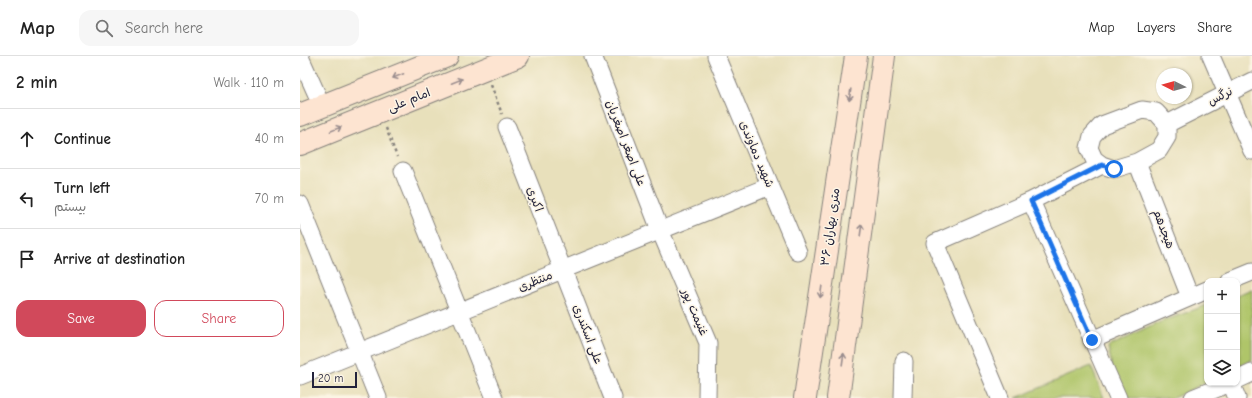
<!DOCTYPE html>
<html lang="en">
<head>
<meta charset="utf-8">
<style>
	body { margin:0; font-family:"Comic Neue","Playpen Sans Arabic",sans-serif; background:#f6f6f6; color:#222 }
	.controls { position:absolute; right:12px; bottom:12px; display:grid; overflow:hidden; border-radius:8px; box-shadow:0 1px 3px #0004 }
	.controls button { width:36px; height:36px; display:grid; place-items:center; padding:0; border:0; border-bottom:1px solid #e0e0e0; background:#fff; color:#222; font:20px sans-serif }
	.compass { position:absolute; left:856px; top:12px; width:36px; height:36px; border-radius:50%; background:#fff; box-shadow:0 1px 3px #0004; rotate:275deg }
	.scale { position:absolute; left:12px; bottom:10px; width:45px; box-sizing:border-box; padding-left:4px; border:2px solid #22223b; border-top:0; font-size:11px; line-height:14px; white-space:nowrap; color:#22223b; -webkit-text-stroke:3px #fcf5e5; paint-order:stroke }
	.stop { position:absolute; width:12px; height:12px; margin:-9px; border:3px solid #1a73e8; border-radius:50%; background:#fff }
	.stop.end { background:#1a73e8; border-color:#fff; box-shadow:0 1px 4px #0008 }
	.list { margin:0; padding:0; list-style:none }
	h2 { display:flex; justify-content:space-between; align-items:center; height:52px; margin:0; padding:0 16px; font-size:17px }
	h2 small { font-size:13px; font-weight:400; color:#767676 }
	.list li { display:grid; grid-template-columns:26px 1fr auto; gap:12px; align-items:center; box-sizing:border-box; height:60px; padding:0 16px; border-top:1px solid #e0e0e0 }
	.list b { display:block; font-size:15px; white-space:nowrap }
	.list p { margin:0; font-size:13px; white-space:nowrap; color:#767676 }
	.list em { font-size:13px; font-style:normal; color:#767676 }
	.actions { display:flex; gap:8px; padding:12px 16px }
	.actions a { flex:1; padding:9px 0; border:1px solid #d1495b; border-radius:12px; text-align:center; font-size:14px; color:#d1495b }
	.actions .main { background:#d1495b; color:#fff }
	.icon { flex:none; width:22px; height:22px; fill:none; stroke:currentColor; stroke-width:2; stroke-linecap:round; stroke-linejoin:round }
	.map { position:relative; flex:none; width:952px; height:342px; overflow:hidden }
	header { display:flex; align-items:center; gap:24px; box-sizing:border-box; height:56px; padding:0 20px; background:#fff; border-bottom:1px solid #e0e0e0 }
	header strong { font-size:19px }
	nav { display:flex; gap:22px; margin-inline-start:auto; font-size:14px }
	.search { width:280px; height:36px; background:#f6f6f6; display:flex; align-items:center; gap:10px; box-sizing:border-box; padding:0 14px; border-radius:12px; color:#767676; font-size:15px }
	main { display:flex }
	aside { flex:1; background:#fff }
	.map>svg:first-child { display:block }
	.green { fill:#afc569; stroke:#687452 }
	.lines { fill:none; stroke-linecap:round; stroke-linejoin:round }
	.street-casing { stroke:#85817b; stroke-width:19 }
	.secondary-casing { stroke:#85817b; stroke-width:24 }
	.path { stroke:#85817b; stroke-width:2.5; stroke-dasharray:3 3; stroke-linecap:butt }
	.street { stroke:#fff; stroke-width:17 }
	.secondary { stroke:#fde4d1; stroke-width:22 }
	.oneway { stroke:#9a8d8e }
	.route { stroke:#1a73e8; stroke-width:5 }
	.labels { text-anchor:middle; stroke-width:3; stroke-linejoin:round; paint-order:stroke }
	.street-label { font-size:12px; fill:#22223b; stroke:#fcf5e5 }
</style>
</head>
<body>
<header>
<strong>Map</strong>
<div class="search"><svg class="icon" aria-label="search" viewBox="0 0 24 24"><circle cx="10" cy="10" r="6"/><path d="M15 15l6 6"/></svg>Search here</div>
<nav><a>Map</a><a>Layers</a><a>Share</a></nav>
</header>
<main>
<aside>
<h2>2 min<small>Walk · 110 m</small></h2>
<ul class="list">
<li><svg class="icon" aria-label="ahead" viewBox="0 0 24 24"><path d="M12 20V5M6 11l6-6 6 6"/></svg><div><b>Continue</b></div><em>40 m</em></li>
<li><svg class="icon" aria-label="left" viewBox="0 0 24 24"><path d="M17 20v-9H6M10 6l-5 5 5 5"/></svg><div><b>Turn left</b><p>بیستم</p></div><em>70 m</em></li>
<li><svg class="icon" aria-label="arrive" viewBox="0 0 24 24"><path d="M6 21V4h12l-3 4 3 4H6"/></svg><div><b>Arrive at destination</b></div></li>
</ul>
<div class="actions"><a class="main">Save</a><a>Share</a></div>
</aside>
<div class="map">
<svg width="952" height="342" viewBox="0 0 952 342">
	<rect width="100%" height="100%" fill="#fcf5e5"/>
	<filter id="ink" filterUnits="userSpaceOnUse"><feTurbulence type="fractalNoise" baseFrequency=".025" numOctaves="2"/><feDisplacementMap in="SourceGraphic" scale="8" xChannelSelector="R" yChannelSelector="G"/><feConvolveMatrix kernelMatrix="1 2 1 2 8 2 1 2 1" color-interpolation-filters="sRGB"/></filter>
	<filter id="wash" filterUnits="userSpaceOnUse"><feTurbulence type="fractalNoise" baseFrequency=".012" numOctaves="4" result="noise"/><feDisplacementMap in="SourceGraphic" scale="16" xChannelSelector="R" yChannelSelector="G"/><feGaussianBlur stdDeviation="0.9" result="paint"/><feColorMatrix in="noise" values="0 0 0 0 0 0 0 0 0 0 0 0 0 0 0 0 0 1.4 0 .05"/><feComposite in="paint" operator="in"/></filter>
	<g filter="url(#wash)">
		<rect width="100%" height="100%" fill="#e8e0bb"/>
		<!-- green -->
		<path class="green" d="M952 233V304L937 311V239Z
			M907 249V326L873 342H827L813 315 808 291 858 267Z
			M791 310 804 342H716Z"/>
	</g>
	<g filter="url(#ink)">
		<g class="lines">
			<!-- street casing -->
			<g class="street-casing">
				<path id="street" d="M293 0 360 174 408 287 407 342
					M416 0 498 196
					M911 0 952 95
					M0 1 22 50
					M842 54 856 56 867 68V81L859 94 837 106 814 113 802 109 794 103 789 92 792 80 802 69Z
					M867 68 952 25
					M207 71 313 342
					M837 106 890 241
					M103 115 194 342
					M731 145 818 342
					M0 148 78 342
					M930 225 952 216
					M792 284 907 234
					M0 320 470 130
					M937 324 952 317
					M931 327 937 342
					M603 342 604 305
					M700 342 635 187 731 145 802 109
					M893 342 930 327"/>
			</g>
			<!-- secondary casing -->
			<g class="secondary-casing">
				<path id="secondary" d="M0 59 147 0
					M0 88 218 0
					M505 342 556 0
					M538 342 584 0"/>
			</g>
			<!-- path -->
			<path class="path" d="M191 29 202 58
				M86 72 97 101"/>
			<!-- street -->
			<use href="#street" class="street"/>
			<!-- secondary -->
			<use href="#secondary" class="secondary"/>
		</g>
		<!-- one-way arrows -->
		<defs><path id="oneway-shaft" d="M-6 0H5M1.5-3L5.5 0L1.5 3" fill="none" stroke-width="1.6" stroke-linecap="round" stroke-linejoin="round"/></defs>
		<g class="oneway">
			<use href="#oneway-shaft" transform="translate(98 20) rotate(158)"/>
			<use href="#oneway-shaft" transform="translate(157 25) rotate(-22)"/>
			<use href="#oneway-shaft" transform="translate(550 39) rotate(98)"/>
			<use href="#oneway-shaft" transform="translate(36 73) rotate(-22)"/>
			<use href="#oneway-shaft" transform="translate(561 174) rotate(-82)"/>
			<use href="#oneway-shaft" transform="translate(521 236) rotate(98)"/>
			<use href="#oneway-shaft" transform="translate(543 303) rotate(-82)"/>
		</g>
	</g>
	<g class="lines" filter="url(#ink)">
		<!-- route -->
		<path class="route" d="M792 284 731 145 802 109 814 113"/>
	</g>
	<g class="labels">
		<!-- street labels -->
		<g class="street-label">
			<text transform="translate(920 40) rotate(-27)" y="4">نرگس</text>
			<text transform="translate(109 44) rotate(-22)" y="4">امام علی</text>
			<text transform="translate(326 87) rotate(69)" y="4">علی اصغر اصغریان</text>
			<text transform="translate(457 98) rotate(67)" y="4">شهید دماوندی</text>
			<text transform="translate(235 143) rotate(69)" y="4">اکبری</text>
			<text transform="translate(530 171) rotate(-82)" y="4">۳۶ متری بهاران</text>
			<text transform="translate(864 173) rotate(69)" y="4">هیجدهم</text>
			<text transform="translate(235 225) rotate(-22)" y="4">منتظری</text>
			<text transform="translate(395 256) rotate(67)" y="4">غنیمت پور</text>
			<text transform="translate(288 278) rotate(69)" y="4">علی اسکندری</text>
		</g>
	</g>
</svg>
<div class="controls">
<button>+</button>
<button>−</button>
<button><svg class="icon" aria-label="layers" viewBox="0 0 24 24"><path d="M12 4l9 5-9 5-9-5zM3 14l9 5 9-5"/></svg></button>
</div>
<svg class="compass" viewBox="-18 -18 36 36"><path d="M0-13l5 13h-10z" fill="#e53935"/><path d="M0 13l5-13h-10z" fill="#767676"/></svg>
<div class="scale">20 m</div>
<div class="stop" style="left:814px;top:113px"></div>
<div class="stop end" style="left:792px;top:284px"></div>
</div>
</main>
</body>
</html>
